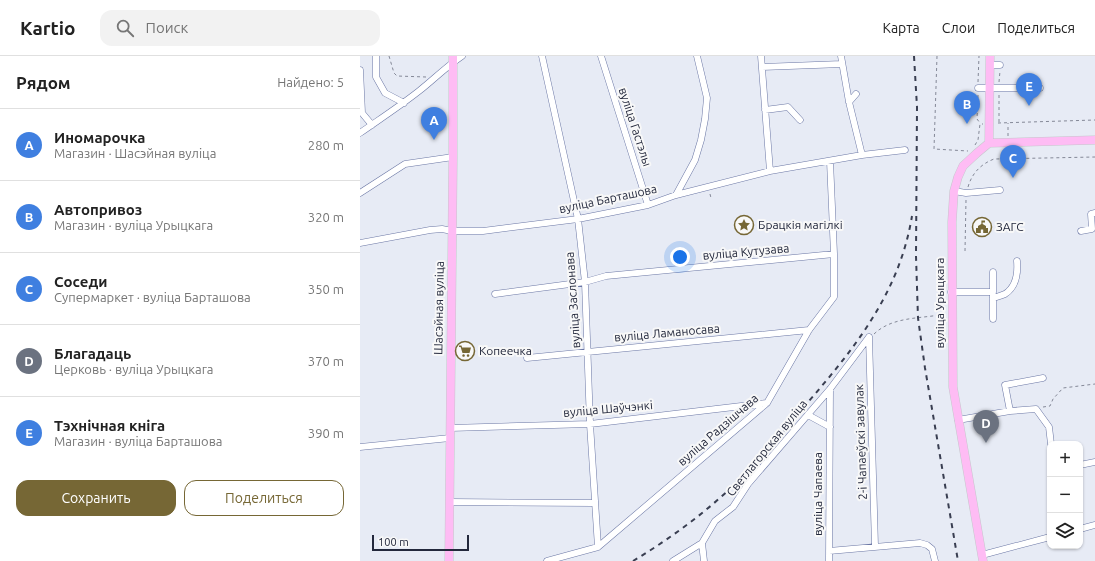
<!DOCTYPE html>
<html lang="ru">
<head>
<meta charset="utf-8">
<style>
	body { margin:0; font-family:Ubuntu,sans-serif; background:#f2f2f2; color:#222 }
	.controls { position:absolute; right:12px; bottom:12px; display:grid; overflow:hidden; border-radius:8px; box-shadow:0 1px 3px #0004 }
	.controls button { width:36px; height:36px; display:grid; place-items:center; padding:0; border:0; border-bottom:1px solid #e0e0e0; background:#fff; color:#222; font:20px sans-serif }
	.scale { position:absolute; left:12px; bottom:10px; width:97px; box-sizing:border-box; padding-left:4px; border:2px solid #23283c; border-top:0; font-size:11px; line-height:14px; white-space:nowrap; color:#23283c; -webkit-text-stroke:3px #f8f8f8; paint-order:stroke }
	.you { position:absolute; left:320px; top:201px; width:14px; height:14px; margin:-10px; border:3px solid #fff; border-radius:50%; background:#1a73e8; box-shadow:0 0 0 6px #1a73e833 }
	.badge { display:grid; place-items:center; width:26px; height:26px; border-radius:50%; background:#766735; color:#fff; font-size:13px; font-weight:700 }
	.pin { position:absolute; translate:-50% -33px; filter:drop-shadow(0 1px 2px #0008) }
	.pin::after { content:''; position:absolute; top:21px; width:14px; height:12px; background:inherit; clip-path:polygon(0 0,100% 0,50% 100%) }
	.list { margin:0; padding:0; list-style:none }
	h2 { display:flex; justify-content:space-between; align-items:center; height:52px; margin:0; padding:0 16px; font-size:17px }
	h2 small { font-size:13px; font-weight:400; color:#767676 }
	.list li { display:grid; grid-template-columns:26px 1fr auto; gap:12px; align-items:center; box-sizing:border-box; height:72px; padding:0 16px; border-top:1px solid #e0e0e0 }
	.list b { display:block; font-size:15px; white-space:nowrap }
	.list p { margin:0; font-size:13px; white-space:nowrap; color:#767676 }
	.list em { font-size:13px; font-style:normal; color:#767676 }
	.actions { display:flex; gap:8px; padding:12px 16px }
	.actions a { flex:1; padding:9px 0; border:1px solid #766735; border-radius:12px; text-align:center; font-size:14px; color:#766735 }
	.actions .main { background:#766735; color:#fff }
	.icon { flex:none; width:22px; height:22px; fill:none; stroke:currentColor; stroke-width:2; stroke-linecap:round; stroke-linejoin:round }
	.map { position:relative; flex:none; width:735px; height:505px; overflow:hidden }
	header { display:flex; align-items:center; gap:24px; box-sizing:border-box; height:56px; padding:0 20px; background:#fff; border-bottom:1px solid #e0e0e0 }
	header strong { font-size:19px }
	nav { display:flex; gap:22px; margin-inline-start:auto; font-size:14px }
	.search { width:280px; height:36px; background:#f2f2f2; display:flex; align-items:center; gap:10px; box-sizing:border-box; padding:0 14px; border-radius:12px; color:#767676; font-size:15px }
	main { display:flex }
	aside { flex:1; background:#fff }
	.map>svg:first-child { display:block }
	.lines { fill:none; stroke-linecap:round; stroke-linejoin:round }
	.minor-casing { stroke:#6b77a5; stroke-width:7 }
	.major-casing { stroke:#c6c7cc; stroke-width:9 }
	.path { stroke:#848897; stroke-width:1; stroke-dasharray:3 3; stroke-linecap:butt }
	.minor { stroke:#fff; stroke-width:6 }
	.major { stroke:#febcf4; stroke-width:8 }
	.rail { stroke:#393e51; stroke-width:2; stroke-dasharray:5 5; stroke-linecap:butt }
	.labels { text-anchor:middle; stroke-width:4; stroke-linejoin:round; paint-order:stroke }
	.street-label { font-size:12px; fill:#23283c; stroke:#f8f8f8 }
	.poi-label { font-size:12px; fill:#23283c; stroke:#f8f8f8; text-anchor:start }
</style>
</head>
<body>
<header>
<strong>Kartio</strong>
<div class="search"><svg class="icon" aria-label="search" viewBox="0 0 24 24"><circle cx="10" cy="10" r="6"/><path d="M15 15l6 6"/></svg>Поиск</div>
<nav><a>Карта</a><a>Слои</a><a>Поделиться</a></nav>
</header>
<main>
<aside>
<h2>Рядом<small>Найдено: 5</small></h2>
<ul class="list">
<li><span class="badge" style="background:#3f7fe0">A</span><div><b>Иномарочка</b><p>Магазин · Шасэйная вуліца</p></div><em>280 m</em></li>
<li><span class="badge" style="background:#3f7fe0">B</span><div><b>Автопривоз</b><p>Магазин · вуліца Урыцкага</p></div><em>320 m</em></li>
<li><span class="badge" style="background:#3f7fe0">C</span><div><b>Соседи</b><p>Супермаркет · вуліца Барташова</p></div><em>350 m</em></li>
<li><span class="badge" style="background:#6b7280">D</span><div><b>Благадаць</b><p>Церковь · вуліца Урыцкага</p></div><em>370 m</em></li>
<li><span class="badge" style="background:#3f7fe0">E</span><div><b>Тэхнічная кніга</b><p>Магазин · вуліца Барташова</p></div><em>390 m</em></li>
</ul>
<div class="actions"><a class="main">Сохранить</a><a>Поделиться</a></div>
</aside>
<div class="map">
<svg width="735" height="505" viewBox="0 0 735 505">
	<rect width="100%" height="100%" fill="#e7ebf5"/>
	<g class="lines">
		<!-- minor casing -->
		<g class="minor-casing">
			<path id="minor" d="M16 0V21L25 37 44 47
				M182 0 218 163 225 226 230 368 238 491
				M241 0 288 149
				M401 0 410 115
				M481 0 489 46 502 99
				M630 9H640
				M402 11 482 8
				M0 14 2 57 12 69
				M618 32H680
				M489 46 496 38
				M405 54 428 51 440 64
				M0 77C20 63 40 50 59 35 73 24 87 10 102 0
				M594 135 606 137 640 134
				M0 137 45 108 93 101
				M316 139 335 104 341 84 345 63 347 42 337 0
				M721 175 732 173 731 158 735 157
				M0 187 70 174 82 173 92 175H123L218 163 288 149 316 139 410 115 502 99 545 94
				M591 236H633V216
				M135 238 225 226 246 220 474 198
				M633 239V263
				M633 242C636 241 641 240 645 238 656 231 658 217 657 205
				M509 281 515 490
				M167 302 449 274
				M650 355 645 329 683 322
				M448 359 470 371
				M598 364 650 355 676 353 689 371 691 388
				M90 372 230 368 407 347
				M0 391 90 382
				M720 409 735 406
				M90 446 234 447
				M720 473 735 469
				M342 487 344 505
				M469 495 560 487 567 489 572 493 575 505
				M622 499 690 481
				M187 505 238 491 407 347 449 274 474 241V198L470 105
				M313 505 342 487 355 465 373 451 388 428 470 333 509 281
				M469 505 470 333"/>
		</g>
		<!-- major casing -->
		<g class="major-casing">
			<path id="major" d="M629 87 735 84
				M629 87 630 0
				M89 505 93 101V0
				M623 505 593 331 592 166 594 135 598 121 603 110 617 97 629 87"/>
		</g>
		<!-- path -->
		<path class="path" d="M29 0 34 17 37 20 66 21
			M577 0 574 93 608 95
			M618 26 619 0
			M639 26 640 15
			M618 39 617 63 620 67
			M639 66V39
			M638 67 735 64
			M648 80V67
			M615 89 618 84 620 68H623
			M647 95V102
			M608 131C612 117 621 108 634 103L735 101
			M350 138 351 142
			M605 195 606 144
			M514 278C533 260 561 263 585 258
			M683 351 690 350 693 343 703 332 735 328"/>
		<!-- minor -->
		<use href="#minor" class="minor"/>
		<!-- major -->
		<use href="#major" class="major"/>
		<!-- rail -->
		<path class="rail" d="M554 0 557 51 556 200 558 262 565 312 598 505
			M273 505C313 481 352 452 385 418 405 397 424 375 443 352 493 294 539 239 552 160"/>
	</g>
	<!-- icons -->
	<defs>
		<g id="sight-ring" transform="scale(1)"><circle r="9.5" fill="#f8f8f8" stroke="#766735" stroke-width="1.5"/><path d="M0-6L1.8-2.2L6-1.7L2.9 1.2L3.7 5.4L0 3.3L-3.7 5.4L-2.9 1.2L-6-1.7L-1.8-2.2Z" fill="#766735"/></g>
		<g id="civic-ring" transform="scale(1)"><circle r="9.5" fill="#f8f8f8" stroke="#766735" stroke-width="1.5"/><path d="M-.6-6.5H3V-4.5H.6V-3L4-1V1h2V6H-6V1h2V-1L-.6-3ZM-1.2 2.5V6h2.4V2.5Z" fill="#766735"/></g>
		<g id="supermarket-ring" transform="scale(1)"><circle r="9.5" fill="#f8f8f8" stroke="#766735" stroke-width="1.5"/><path d="M-6-5.5h2.5l.6 2H6L4.5 2H-2.5L-4.4-4H-6ZM-1.5 3.2a1.3 1.3 0 1 0 .1 0ZM3 3.2a1.3 1.3 0 1 0 .1 0Z" fill="#766735"/></g>
	</defs>
	<g fill-rule="evenodd">
		<use href="#sight-ring" x="384" y="169"/>
		<use href="#civic-ring" x="622" y="171"/>
		<use href="#supermarket-ring" x="105" y="295"/>
	</g>
	<g class="labels">
		<!-- street labels -->
		<g class="street-label">
			<text transform="translate(275 71) rotate(72)" y="4">вуліца Гастэлы</text>
			<text transform="translate(248 143) rotate(-12)" y="4">вуліца Барташова</text>
			<text transform="translate(386 196) rotate(-5)" y="4">вуліца Кутузава</text>
			<text transform="translate(213 244) rotate(-94)" y="4">вуліца Заслонава</text>
			<text transform="translate(580 247) rotate(-90)" y="4">вуліца Урыцкага</text>
			<text transform="translate(79 252) rotate(-89)" y="4">Шасэйная вуліца</text>
			<text transform="translate(307 277) rotate(-5)" y="4">вуліца Ламаносава</text>
			<text transform="translate(248 353) rotate(-5)" y="4">вуліца Шаўчэнкі</text>
			<text transform="translate(358 374) rotate(-41)" y="4">вуліца Радзішчава</text>
			<text transform="translate(501 386) rotate(-92)" y="4">2-і Чапаеўскі завулак</text>
			<text transform="translate(407 392) rotate(-51)" y="4">Светлагорская вуліца</text>
			<text transform="translate(458 438) rotate(-90)" y="4">вуліца Чапаева</text>
		</g>
		<!-- poi labels -->
		<g class="poi-label">
			<text x="398" y="173">Брацкія магілкі</text>
			<text x="636" y="175">ЗАГС</text>
			<text x="119" y="299">Копеечка</text>
		</g>
	</g>
</svg>
<div class="controls">
<button>+</button>
<button>−</button>
<button><svg class="icon" aria-label="layers" viewBox="0 0 24 24"><path d="M12 4l9 5-9 5-9-5zM3 14l9 5 9-5"/></svg></button>
</div>
<div class="scale">100 m</div>
<div class="you"></div>
<div class="pin badge" style="left:74px;top:84px;background:#3f7fe0">A</div>
<div class="pin badge" style="left:607px;top:68px;background:#3f7fe0">B</div>
<div class="pin badge" style="left:653px;top:122px;background:#3f7fe0">C</div>
<div class="pin badge" style="left:626px;top:387px;background:#6b7280">D</div>
<div class="pin badge" style="left:669px;top:50px;background:#3f7fe0">E</div>
</div>
</main>
</body>
</html>
